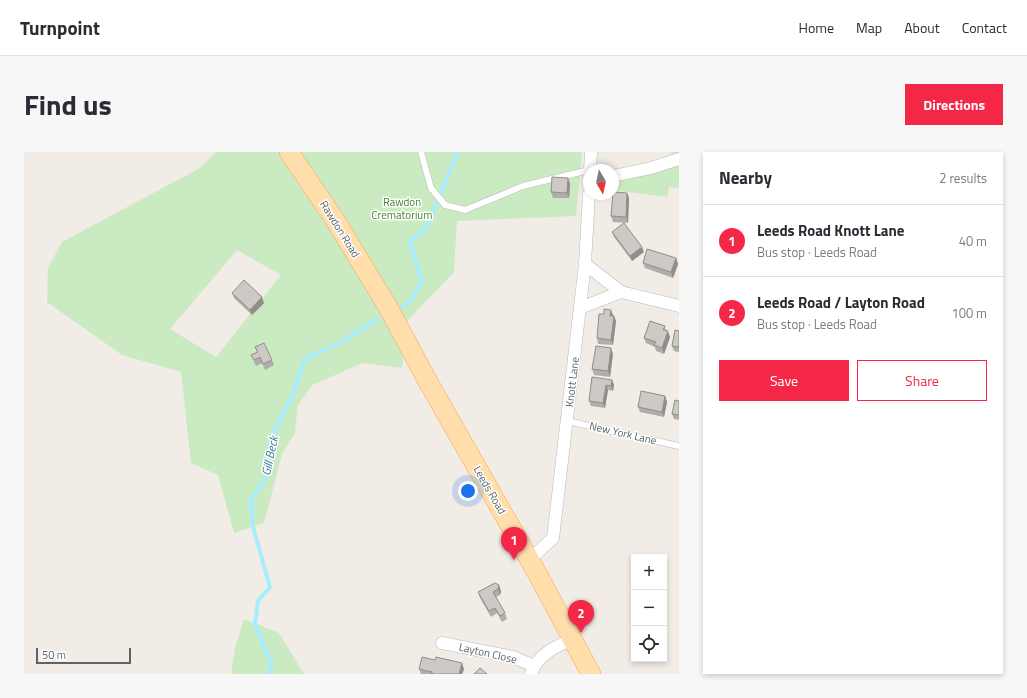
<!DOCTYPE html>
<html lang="en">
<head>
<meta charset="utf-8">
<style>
	body { margin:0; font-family:"Titillium Web",sans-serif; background:#f7f7f7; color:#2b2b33 }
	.controls { position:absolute; right:12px; bottom:12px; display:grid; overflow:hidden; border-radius:0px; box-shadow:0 2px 6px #0003 }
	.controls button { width:36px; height:36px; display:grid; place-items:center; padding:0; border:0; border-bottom:1px solid #e1e1e2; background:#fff; color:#2b2b33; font:20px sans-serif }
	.compass { position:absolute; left:559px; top:12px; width:36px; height:36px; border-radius:50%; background:#fff; box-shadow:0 2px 6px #0003; rotate:171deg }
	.scale { position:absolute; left:12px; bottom:10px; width:95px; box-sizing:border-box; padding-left:4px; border:2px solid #5d6467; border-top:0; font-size:11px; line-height:14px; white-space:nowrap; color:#5d6467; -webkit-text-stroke:3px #fff; paint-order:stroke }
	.you { position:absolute; left:444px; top:339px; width:14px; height:14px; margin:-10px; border:3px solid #fff; border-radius:50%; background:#1a73e8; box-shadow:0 0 0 6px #1a73e833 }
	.badge { display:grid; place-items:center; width:26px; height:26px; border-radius:50%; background:#f52747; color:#fff; font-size:13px; font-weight:700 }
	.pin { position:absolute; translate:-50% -33px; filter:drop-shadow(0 1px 2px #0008) }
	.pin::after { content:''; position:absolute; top:21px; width:14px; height:12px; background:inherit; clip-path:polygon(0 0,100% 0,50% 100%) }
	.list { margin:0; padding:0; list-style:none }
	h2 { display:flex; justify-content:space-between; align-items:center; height:52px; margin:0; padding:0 16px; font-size:17px }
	h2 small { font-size:13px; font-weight:400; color:#7c7c81 }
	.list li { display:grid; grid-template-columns:26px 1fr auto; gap:12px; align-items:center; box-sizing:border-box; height:72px; padding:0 16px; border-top:1px solid #e1e1e2 }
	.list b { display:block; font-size:15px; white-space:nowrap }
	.list p { margin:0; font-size:13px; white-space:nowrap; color:#7c7c81 }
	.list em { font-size:13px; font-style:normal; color:#7c7c81 }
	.actions { display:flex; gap:8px; padding:12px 16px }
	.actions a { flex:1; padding:9px 0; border:1px solid #f52747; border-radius:0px; text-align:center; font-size:14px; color:#f52747 }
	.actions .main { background:#f52747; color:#fff }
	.icon { flex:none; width:22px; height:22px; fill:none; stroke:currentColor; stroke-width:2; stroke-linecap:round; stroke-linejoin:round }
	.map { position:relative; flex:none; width:655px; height:522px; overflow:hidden; border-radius:0px }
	header { display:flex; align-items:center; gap:24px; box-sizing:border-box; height:56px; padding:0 20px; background:#fff; border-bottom:1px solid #e1e1e2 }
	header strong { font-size:19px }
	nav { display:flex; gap:22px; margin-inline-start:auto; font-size:14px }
	.intro { display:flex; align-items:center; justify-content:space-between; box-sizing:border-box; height:96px; padding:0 24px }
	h1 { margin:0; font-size:28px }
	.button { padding:10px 18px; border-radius:0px; background:#f52747; color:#fff; font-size:14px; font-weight:700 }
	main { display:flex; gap:24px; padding:0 24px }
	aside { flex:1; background:#fff; border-radius:0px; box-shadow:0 2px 6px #0003 }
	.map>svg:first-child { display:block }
	.green { fill:#caeac1; fill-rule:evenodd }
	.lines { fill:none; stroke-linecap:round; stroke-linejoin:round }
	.stream { stroke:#a7edff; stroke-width:4 }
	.service-casing { stroke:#b6babd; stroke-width:7 }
	.minor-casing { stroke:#b6babd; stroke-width:13 }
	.primary-casing { stroke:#fba554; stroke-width:20 }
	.service { stroke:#fff; stroke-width:6 }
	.minor { stroke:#fff; stroke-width:12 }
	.primary { stroke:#ffdeac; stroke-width:19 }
	.wall { fill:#b1ada9 }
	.shaded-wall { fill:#908d8a }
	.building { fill:#cec9c5; stroke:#908d8a }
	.labels { text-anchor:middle; stroke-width:3; stroke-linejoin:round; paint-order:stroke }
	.park-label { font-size:11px; fill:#3f852f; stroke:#fff }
	.street-label { font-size:11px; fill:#5d6467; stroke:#fff }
	.water-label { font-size:12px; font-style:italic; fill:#327994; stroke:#fff }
</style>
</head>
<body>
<header>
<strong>Turnpoint</strong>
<nav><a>Home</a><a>Map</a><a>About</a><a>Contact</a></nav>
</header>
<div class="intro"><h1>Find us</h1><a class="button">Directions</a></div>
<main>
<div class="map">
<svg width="655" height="522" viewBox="0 0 655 522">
	<rect width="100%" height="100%" fill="#f1ece6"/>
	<!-- green -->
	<path class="green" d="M192 0H558L552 64 433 69 430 120 384 168 378 216 339 211 288 233 274 253 271 281 258 302 240 371 210 381 194 323 167 311 157 220 98 203 23 150 24 116 38 90 176 16ZM213 98 257 123 192 205 146 177Z
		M647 0H655V36L645 35 643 45 589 38V30L648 6Z
		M220 467 255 481 280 522H207L211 496Z"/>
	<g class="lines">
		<!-- stream -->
		<path class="stream" d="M376 155 385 151 398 129 386 89 401 78 434 0
			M244 522 248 514 231 472 234 449 246 435 229 375 227 347 242 327 247 286 269 242 281 207 321 188 353 167"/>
		<!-- service casing -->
		<g class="service-casing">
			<path id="service" d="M397 0 407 36 421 53 441 58 499 34 565 18
				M543 269 655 294"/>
		</g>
		<!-- minor casing -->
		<g class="minor-casing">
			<path id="minor" d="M566 18 567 0
				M589 24 627 16 655 7
				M561 112 597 140 655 154
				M556 156 597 140
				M505 408 529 386 561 112 565 42
				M418 491 489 505 510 514
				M507 522C513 503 532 494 549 487"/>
		</g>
		<!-- primary casing -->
		<g class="primary-casing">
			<path id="primary" d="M265 0 311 68 364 155 403 228 513 421 567 522"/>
		</g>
		<!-- service -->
		<use href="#service" class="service"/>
		<!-- minor -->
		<use href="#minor" class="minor"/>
		<!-- primary -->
		<use href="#primary" class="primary"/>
	</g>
	<!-- wall -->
	<path class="wall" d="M546 32 545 46H529L527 40Z
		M603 41 605 46 604 71 589 70 587 64Z
		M588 80 620 100 608 109 590 85Z
		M652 106 654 112 649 126 621 116 619 111Z
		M208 141 240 151 228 163 210 146Z
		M589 163 592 169 589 193 574 192 573 186Z
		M641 174 642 179 646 185 640 202 632 199 631 195 622 191 620 186Z
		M655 179V200L650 199 648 194Z
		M231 195 248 208 250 213 241 218 238 211 232 214 227 203 233 200Z
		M589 202 586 225 570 223 568 217Z
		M568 225 588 228 590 233 589 239 584 238 581 256 567 254 565 249Z
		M641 244 643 250 640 265 616 260 614 255Z
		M655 249V268L650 267 648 262Z
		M471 431 477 439 476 443 472 445 481 461 483 467 478 470 473 461 467 465 456 446 454 440Z
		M395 517H440L438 522H397Z"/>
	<!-- shaded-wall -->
	<path class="shaded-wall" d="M544 26 546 32 545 46 543 41Z
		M603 41 605 46 604 71 602 65Z
		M618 95 620 100 608 109 606 104Z
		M652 106 654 112 649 126 647 120Z
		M238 145 240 151 228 163 226 158Z
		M587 158 589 163 588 169 586 164Z
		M590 164 592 169 589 193 587 188Z
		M644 179 646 185 640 202 638 196Z
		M587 196 589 202 586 225 584 219Z
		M588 228 590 233 589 239 587 234Z
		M582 233 584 238 581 256 579 251Z
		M641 244 643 250 640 265 638 260Z
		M475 433 477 439 476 443 474 437Z
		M438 511 440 517 438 522H435Z"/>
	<!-- building -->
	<path class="building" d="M528 25 544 26 543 41 527 40Z
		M589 40 603 41 602 65 587 64Z
		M600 71 618 95 606 104 588 80Z
		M623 97 652 106 647 120 619 111Z
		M220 128 238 145 226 158 208 141Z
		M580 157 587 158 586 164H590L587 188 573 186 575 162H580Z
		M626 169 641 174 639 178 644 179 638 196 630 193 632 190 620 186Z
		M651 178 655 179V195L648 194Z
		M240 191 248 208 239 212 236 205 230 208 227 203 234 200 231 195Z
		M572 194 587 196 584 219 568 217Z
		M568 225 588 228 587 234 582 233 579 251 565 249Z
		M617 239 641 244 638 260 614 255Z
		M651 248 655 249V263L648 262Z
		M471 431 475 433 474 437 469 440 481 461 476 464 471 456 465 459 454 440Z
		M398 505 411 508 412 505 438 511 435 522H408V520L395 517Z
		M456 516 463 522H450Z"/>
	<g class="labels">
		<!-- park labels -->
		<g class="park-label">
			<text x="378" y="54">Rawdon<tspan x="378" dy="13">Crematorium</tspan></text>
		</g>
		<!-- street labels -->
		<g class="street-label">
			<text transform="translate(316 77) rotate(58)" y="4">Rawdon Road</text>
			<text transform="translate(548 230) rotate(-83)" y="4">Knott Lane</text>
			<text transform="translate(599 281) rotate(13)" y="4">New York Lane</text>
			<text transform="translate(466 338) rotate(60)" y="4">Leeds Road</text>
			<text transform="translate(464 501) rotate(13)" y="4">Layton Close</text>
		</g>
		<!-- water labels -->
		<g class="water-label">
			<text transform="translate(246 304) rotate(-78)" y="4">Gill Beck</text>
		</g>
	</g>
</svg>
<div class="controls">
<button>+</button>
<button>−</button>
<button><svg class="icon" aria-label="locate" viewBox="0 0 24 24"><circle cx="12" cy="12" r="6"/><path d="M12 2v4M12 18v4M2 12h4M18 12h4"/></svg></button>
</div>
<svg class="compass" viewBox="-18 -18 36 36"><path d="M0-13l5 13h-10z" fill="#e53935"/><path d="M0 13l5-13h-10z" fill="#7c7c81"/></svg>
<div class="scale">50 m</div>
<div class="you"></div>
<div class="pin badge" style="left:490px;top:408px">1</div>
<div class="pin badge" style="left:557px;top:481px">2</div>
</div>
<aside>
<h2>Nearby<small>2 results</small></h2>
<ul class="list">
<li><span class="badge">1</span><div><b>Leeds Road Knott Lane</b><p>Bus stop · Leeds Road</p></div><em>40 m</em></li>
<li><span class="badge">2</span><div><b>Leeds Road / Layton Road</b><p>Bus stop · Leeds Road</p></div><em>100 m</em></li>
</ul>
<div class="actions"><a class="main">Save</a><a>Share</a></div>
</aside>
</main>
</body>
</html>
